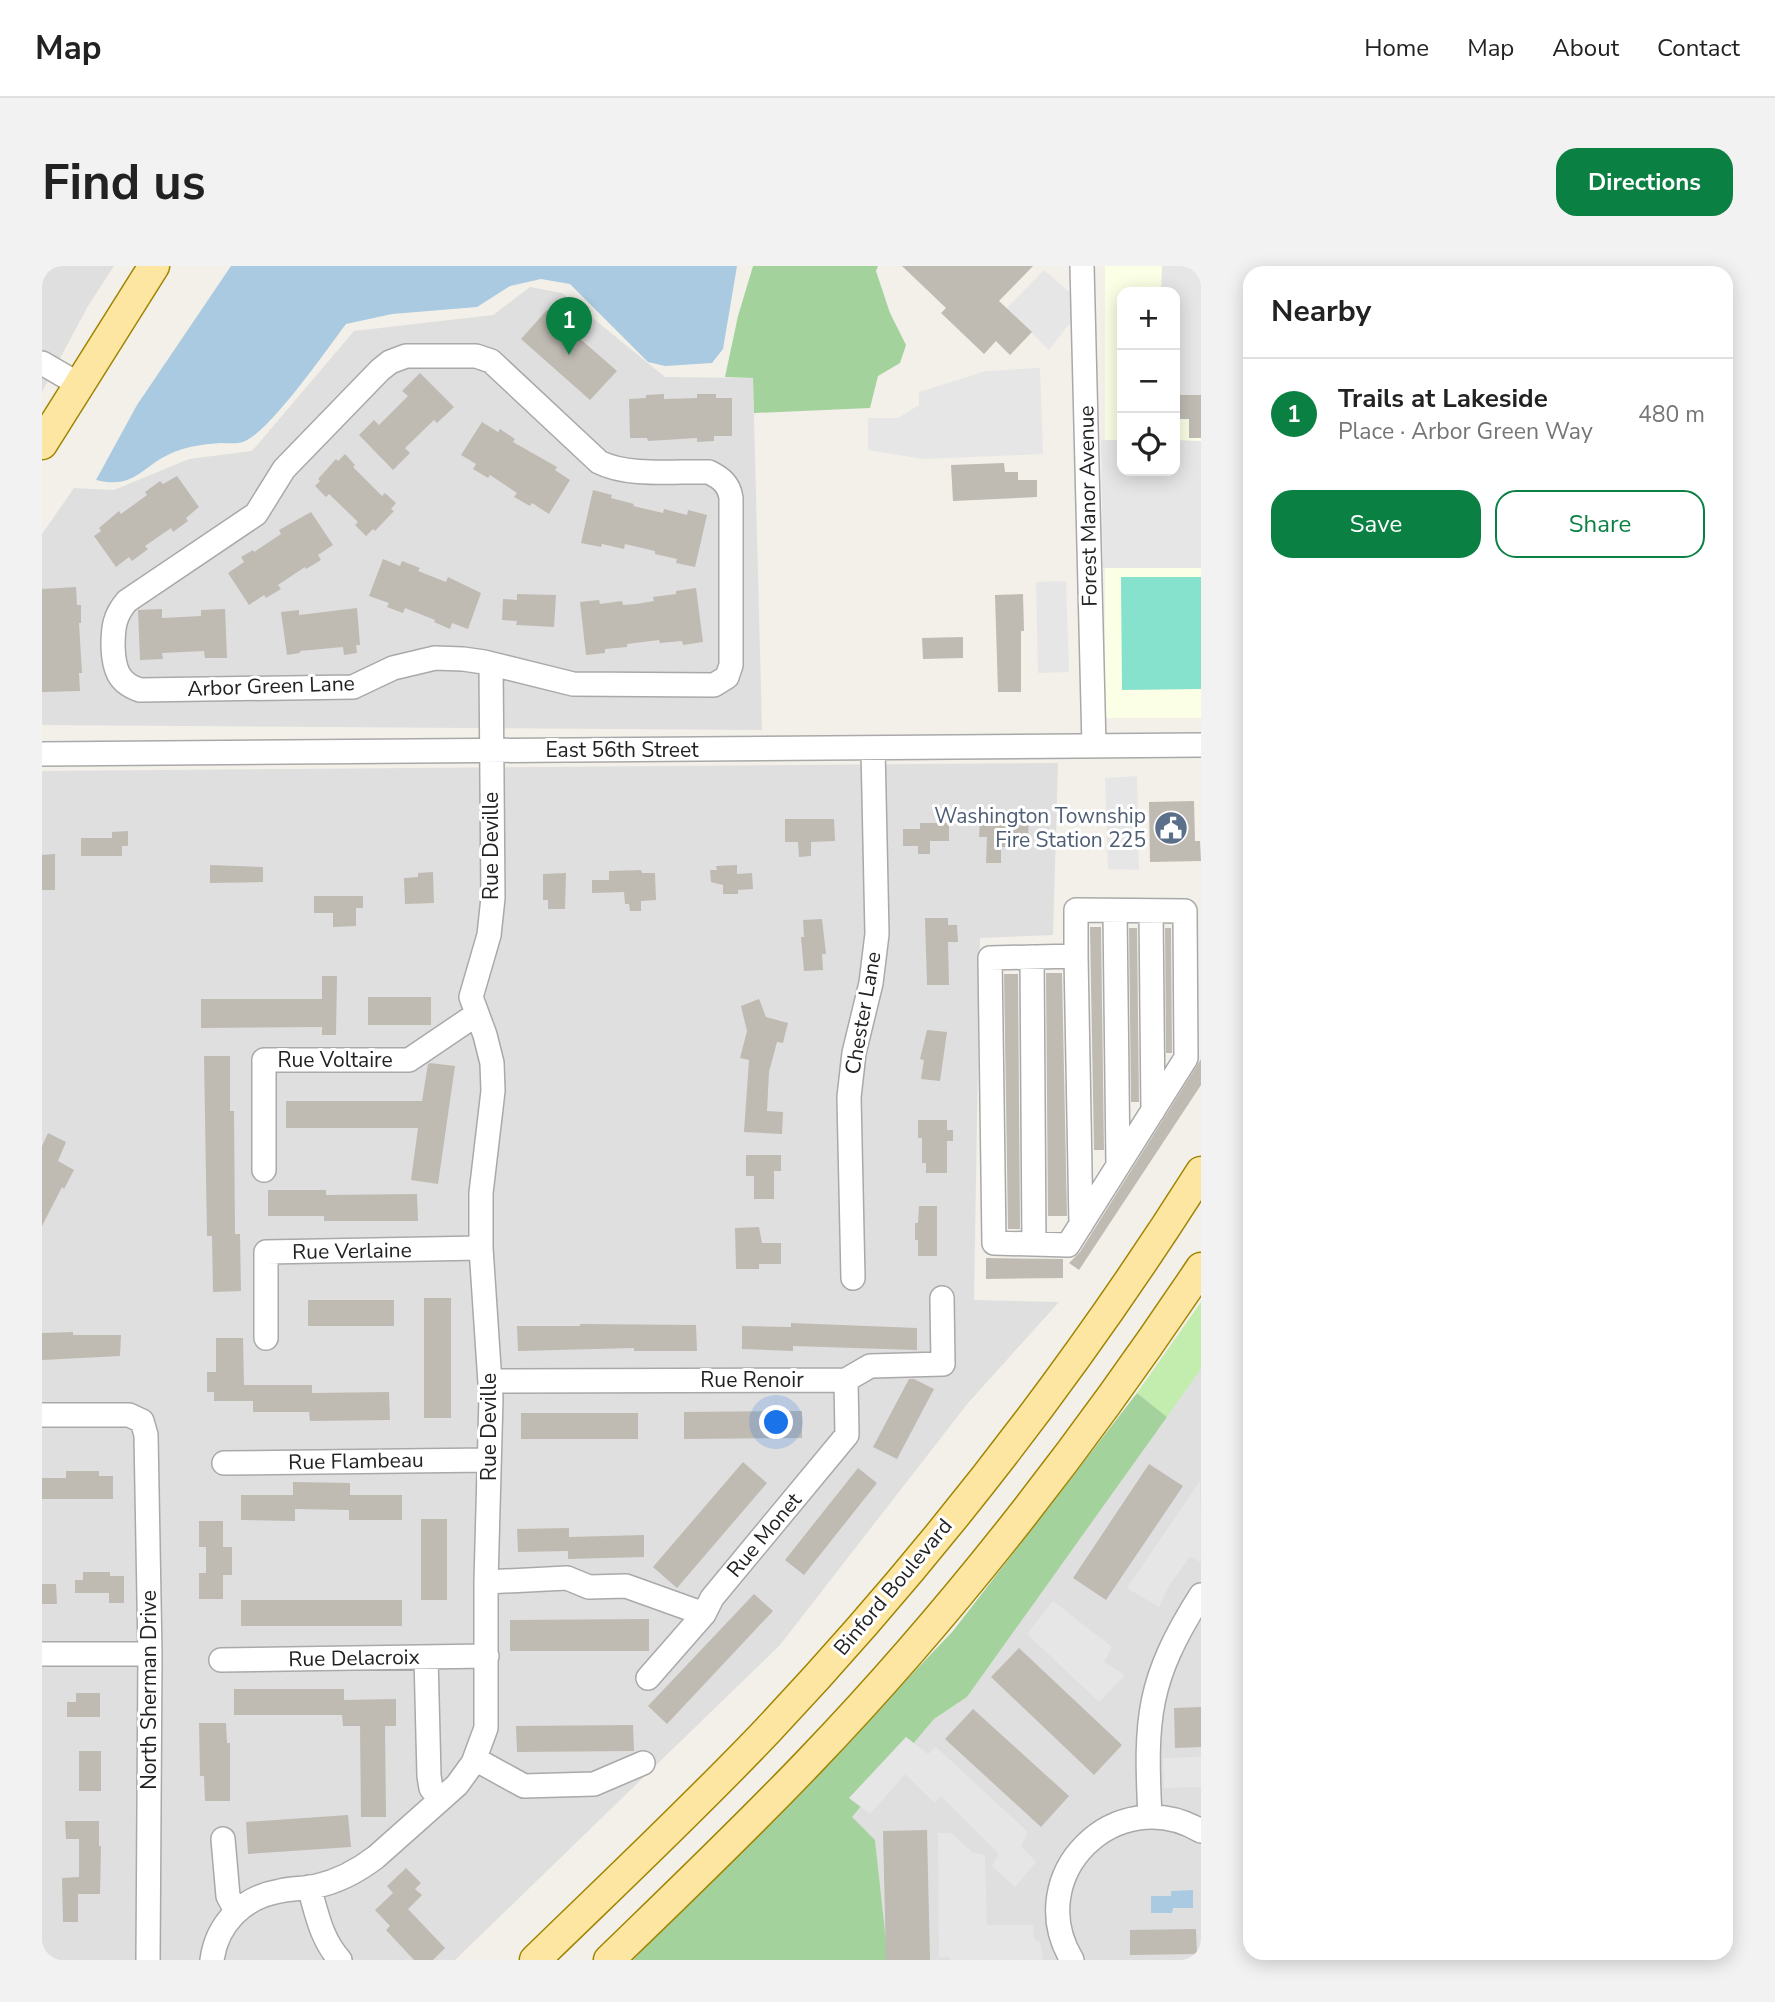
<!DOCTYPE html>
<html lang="en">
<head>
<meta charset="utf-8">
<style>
	body { margin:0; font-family:"Nunito Sans",sans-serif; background:#f2f2f2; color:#222 }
	.controls { position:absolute; right:21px; top:21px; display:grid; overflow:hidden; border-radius:14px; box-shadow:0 4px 18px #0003 }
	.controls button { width:63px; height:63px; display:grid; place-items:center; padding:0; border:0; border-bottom:2px solid #e0e0e0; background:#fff; color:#222; font:35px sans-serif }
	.you { position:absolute; left:735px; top:1157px; width:24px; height:24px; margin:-18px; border:5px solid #fff; border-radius:50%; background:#1a73e8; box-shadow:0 0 0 10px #1a73e833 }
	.badge { display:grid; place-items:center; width:46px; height:46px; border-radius:50%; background:#0b8043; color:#fff; font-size:23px; font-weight:700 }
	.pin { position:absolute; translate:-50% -58px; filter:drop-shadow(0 2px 4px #0008) }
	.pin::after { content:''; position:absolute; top:37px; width:24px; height:21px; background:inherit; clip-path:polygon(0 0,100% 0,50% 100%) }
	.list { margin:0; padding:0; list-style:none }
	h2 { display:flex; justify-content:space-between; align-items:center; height:91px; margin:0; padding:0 28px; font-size:30px }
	h2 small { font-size:23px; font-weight:400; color:#767676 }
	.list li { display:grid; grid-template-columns:46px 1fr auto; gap:21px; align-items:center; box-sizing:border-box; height:112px; padding:0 28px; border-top:2px solid #e0e0e0 }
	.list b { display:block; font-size:26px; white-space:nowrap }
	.list p { margin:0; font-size:23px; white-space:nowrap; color:#767676 }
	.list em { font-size:23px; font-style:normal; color:#767676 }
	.actions { display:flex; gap:14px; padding:21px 28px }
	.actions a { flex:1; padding:16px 0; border:2px solid #0b8043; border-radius:21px; text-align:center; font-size:24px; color:#0b8043 }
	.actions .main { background:#0b8043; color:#fff }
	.icon { flex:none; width:38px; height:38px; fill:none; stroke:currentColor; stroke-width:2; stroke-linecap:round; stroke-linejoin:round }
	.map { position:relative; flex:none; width:1159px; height:1694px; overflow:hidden; border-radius:21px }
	header { display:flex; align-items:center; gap:42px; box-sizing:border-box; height:98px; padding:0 35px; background:#fff; border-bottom:2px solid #e0e0e0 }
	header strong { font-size:33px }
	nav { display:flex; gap:38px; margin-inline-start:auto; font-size:24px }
	.intro { display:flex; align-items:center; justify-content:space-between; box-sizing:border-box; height:168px; padding:0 42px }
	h1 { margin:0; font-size:49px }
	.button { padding:18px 32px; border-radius:21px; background:#0b8043; color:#fff; font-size:24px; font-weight:700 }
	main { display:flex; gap:42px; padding:0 42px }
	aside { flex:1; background:#fff; border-radius:21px; box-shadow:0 4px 18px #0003 }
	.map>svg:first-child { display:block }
	.residential { fill:#e0dfdf }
	.education { fill:#fbffe5; fill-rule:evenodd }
	.grass { fill:#c3ecaf }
	.forest { fill:#a4d29d }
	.pitch { fill:#86e1cd }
	.parking { fill:#e6e6e6 }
	.water { fill:#a9cae0 }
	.building { fill:#bfbab2 }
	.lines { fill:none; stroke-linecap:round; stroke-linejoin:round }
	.minor-casing { stroke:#a9a9a9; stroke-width:26 }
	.major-casing { stroke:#a08500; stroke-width:33 }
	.minor { stroke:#fff; stroke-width:23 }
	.major { stroke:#fde5a2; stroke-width:30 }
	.labels { text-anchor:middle; stroke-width:6; stroke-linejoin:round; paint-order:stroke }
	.street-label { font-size:21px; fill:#222; stroke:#fff }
	.service-label { font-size:21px; fill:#4e5e75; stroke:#fff; text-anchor:end }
</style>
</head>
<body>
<header>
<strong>Map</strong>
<nav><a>Home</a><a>Map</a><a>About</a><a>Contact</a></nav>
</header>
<div class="intro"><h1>Find us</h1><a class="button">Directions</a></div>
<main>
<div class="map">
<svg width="1159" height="1694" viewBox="0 0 1159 1694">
	<rect width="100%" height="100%" fill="#f2f0e9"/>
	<!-- residential -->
	<path class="residential" d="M0 0H72L46 40 0 126Z
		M488 21 520 27 623 111 711 112 720 464 0 459V268L32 222 72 224 147 193 210 185 312 65 451 49Z
		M1016 497 1011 669 938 672 932 1034 1017 1036 926 1137 738 1379 413 1694H0V505Z
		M1159 1103V1694H870L844 1675 833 1574 809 1552 892 1453 925 1431Z"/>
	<!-- education -->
	<path class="education" d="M1063 0H1159V452H1063ZM1080 26H1133V205H1080Z"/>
	<!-- grass -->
	<path class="grass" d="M1159 1036V1103L1125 1151 1095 1127Z"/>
	<!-- forest -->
	<path class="forest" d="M711 0H836L834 5 848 47 864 79 858 97 836 110 828 142 712 147 711 112 683 111 696 50Z
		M1095 1127 1125 1151 925 1431 892 1453 810 1551 833 1574 844 1674 870 1694H591L793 1489 911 1365Z"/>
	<!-- pitch -->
	<path class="pitch" d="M1079 311H1159V423L1080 424Z"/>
	<!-- parking -->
	<path class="parking" d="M1120 0H1159V129H1134L1133 26H1119Z
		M1002 4 1033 31 1028 57 1007 84 965 42Z
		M998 102 1001 188 881 193 826 184V152H856L877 139V126L944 105Z
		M1059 174H1080V205H1133V174L1159 175V302H1061Z
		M1024 315 1027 406 996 407 994 316Z
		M1095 510 1097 604 1066 603 1063 512Z
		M1158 1215 1159 1296 1148 1291 1128 1318 1117 1341 1085 1322Z
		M1011 1335 1070 1381 1062 1396 1083 1409 1057 1436 985 1368Z
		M864 1471 886 1488 894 1481 986 1566 979 1580 994 1596 973 1621 950 1600 957 1588 899 1530 893 1537 863 1508 828 1548 807 1532Z
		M1159 1491V1521L1122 1522 1121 1492Z
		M896 1567H909L930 1586 943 1589 945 1659H991L992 1673 998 1676 1001 1694H908L907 1691H897Z"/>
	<!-- water -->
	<path class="water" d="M189 0H695L681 83 670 97 623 100 606 96 528 18 499 13 468 20 435 41 350 48 304 58C285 83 227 167 201 176 195 178 186 177 179 177 163 178 147 180 132 186 100 199 94 224 54 214L95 139Z
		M1151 1624V1642H1131L1130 1647H1109V1630H1129V1625Z"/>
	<!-- building -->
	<path class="building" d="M860 0H991L957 35 990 66 968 89 954 75 942 88 899 47 904 42Z
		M505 44 575 105 548 134 479 73Z
		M378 107 412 141 395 157 392 154 363 182 368 187 351 204 317 169 332 154 337 159 366 130 360 125Z
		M622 128V133L655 132V128H674V132H690V170H672V175L655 176V172L606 175 605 172H588L587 133 604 132V129Z
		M1133 129H1159V172H1147V153H1133Z
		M440 156 456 166 458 163 473 173 471 176 515 201 513 204 528 214 507 248 490 237 488 240 472 231 475 227 448 209 446 212 431 203 434 198 419 189Z
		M303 188 313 199 311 201 340 230 343 227 354 237 349 243 352 245 333 265 331 263 324 270 313 259 316 256 287 228 284 231 273 220 278 215 276 213 294 193 296 195Z
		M962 197 963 206H976V214H995V231L911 235 909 199Z
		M135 210 157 241 144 252 146 255 131 266 129 262 103 280 106 283 90 295 87 291 74 301 52 270 59 265 57 262 77 245 79 248 105 229 103 226 118 215 121 218Z
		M551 224 570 229 569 232 592 238 591 240 621 247 622 243 645 249 646 244 665 249 653 301 634 297 635 293 613 288V285L583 278 582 283 560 278 559 281 539 277Z
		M269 246 291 279 276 289 279 294 264 303 263 301 236 319 239 323 224 332 222 329 207 339 186 307 202 296 199 291 211 284 212 286 239 268 237 264Z
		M341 293 358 300 360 295 378 302 376 305 404 316 406 311 439 327 426 363 410 357 408 363 392 356 393 354 363 342 361 347 345 341 347 337 327 330Z
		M34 321 35 339H39V357H37L40 407H37L38 425 0 426V323Z
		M654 322 661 376 641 379 640 375 618 377 617 374 585 378V381L563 383V387L544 389 538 336 557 334 558 338 580 335 581 339 594 338 612 335 611 331 634 328V325Z
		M475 328 514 329 512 361 474 359 475 355 460 354 461 333 475 334Z
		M981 328 982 365H979V426H956L953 329Z
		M315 342 318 379H314L315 387 302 389 301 381 258 385V387L245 389 239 346 257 344V349Z
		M120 343V352L159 350V344L183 343 185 392H163L162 385 120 387 121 393 98 394 96 344Z
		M921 371V392L881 393 880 372Z
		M1152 535 1153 575H1158L1159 595 1108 596 1107 536Z
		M938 552 987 554 986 571H979L978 581H959V597H944L945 571H937Z
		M743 553H792L793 575 769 576V590L757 591 756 576H743Z
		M878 557H907V575H888V588H876V580H861V563H878Z
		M86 565V580H80V590H39V572H70V566Z
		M13 588V624H0V589Z
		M168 599 221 601V616L168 617Z
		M695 599V608L710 607 711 623 696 624V628H681V619L669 616 668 604H675L674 600Z
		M599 604 600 607H613L614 634 599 635V645H588L587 638H583L582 626 550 627V614H567V605Z
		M391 606 392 637 363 638 362 612 376 611V607Z
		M524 607 523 643H506V634H501V608Z
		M272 630H321V642H314V660L291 661V647H272Z
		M883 652H906V659H915L916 676H906L907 719H885Z
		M780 653 784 688H780L781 704 762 705 759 671H762L761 654Z
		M1048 661H1059L1062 884H1052Z
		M1087 662H1095L1097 836H1089Z
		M1123 662H1129L1130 787H1124Z
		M1004 707H1020L1025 950H1006Z
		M962 708H976L978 963H966Z
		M280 710H295L294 769H280V761L159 762V733H280Z
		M326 731H389V759H326Z
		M717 733 724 751 746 757 741 777 735 776 727 806 725 845 741 846 740 868 702 866 707 794 698 792 705 765 699 740Z
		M885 764 905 766 898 815 879 813 882 794 878 793Z
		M162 790H188V845H192L193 968H198L199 1025 171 1026 170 970H165Z
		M1159 793V819L1037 1004 1027 997 1038 986Z
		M388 797 413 800 396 918 369 914 376 862H244V835H380L386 798Z
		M876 854H905V864H911V875H905V907H884V897H880V872H876Z
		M6 867 24 876 16 895 32 904 22 923 20 921 0 960V880Z
		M704 889H739V905H732V933H712V910H704Z
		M226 924H284V929L375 928 376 955H282V950H226Z
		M877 940H895V990H876V974H873V957H876Z
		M717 961 720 977H739V998H717V1003H694L693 962Z
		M944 992 1021 993V1012L944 1013Z
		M382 1032H409V1152H382Z
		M266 1034H352V1060H266Z
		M749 1057 875 1062V1084L751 1080V1085L700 1083V1060L749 1061Z
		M538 1058 654 1059 655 1085H592V1082L476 1085 475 1060H538Z
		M31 1066V1069H79L78 1090 0 1094V1067Z
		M174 1072H201L202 1119H270V1127L347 1126 348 1154 268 1155 267 1146H211V1135H172V1126H165V1106H174Z
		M867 1113H872L892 1123 855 1193 831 1181Z
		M760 1145V1172L642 1173V1146Z
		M479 1147H596V1173H479Z
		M701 1196 725 1217 635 1322 611 1301Z
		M1107 1198 1141 1220 1064 1334 1031 1312Z
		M816 1202 835 1217 762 1309 743 1294Z
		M24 1205H57V1210H71V1233H0V1212H24Z
		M251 1216 308 1217V1229H360V1254H307V1244L253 1243V1255L199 1254V1229H251Z
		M379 1253H405V1334H379Z
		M157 1255H181V1281H190V1309H181V1333H157V1307H164V1281H157Z
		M527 1262V1271L602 1269V1291L526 1293V1285L476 1286 475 1263Z
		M41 1306H68V1310H82V1337H67V1327H33V1314H41Z
		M0 1318H14L15 1338H0Z
		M712 1328 731 1345 625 1458 606 1440Z
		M199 1334H360V1360H199Z
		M607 1353V1385H468V1354Z
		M977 1382 1080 1479 1052 1509 949 1411Z
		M192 1423H302V1434L354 1433V1460H343L344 1551H319L318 1460H301L300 1449H192Z
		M34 1427H58V1451H25V1436H34Z
		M1159 1441V1481L1133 1482 1132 1442Z
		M931 1443 1027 1530 999 1561 903 1473Z
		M157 1457H184L185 1477H188V1535H163L162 1510H158Z
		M591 1459 592 1485 475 1486 474 1460Z
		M37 1485H59V1525H37Z
		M306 1549 309 1581 206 1588 204 1556Z
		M23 1555H57V1580H59L58 1628H36V1656H21L20 1612 37 1611V1573H24Z
		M885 1564 888 1694H844L841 1565Z
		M364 1602 379 1617 373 1623 380 1629 366 1643 403 1682 391 1694H372L344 1664 348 1660 333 1644 351 1627 345 1620Z
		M1154 1663 1155 1688 1088 1689V1664Z"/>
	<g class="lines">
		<!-- minor casing -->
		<g class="minor-casing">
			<path id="minor" d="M1040 0 1052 480
				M364 90H434L449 95 557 196C586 211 634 205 667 206 679 212 687 218 689 232V399L685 411 672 419 531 418 442 396 421 393 393 392 351 402 311 421 98 424C76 417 72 403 71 381 71 362 72 350 85 335L214 248 242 203 338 104 348 96Z
				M0 97 38 119
				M0 488 1159 479
				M1034 644 1143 645 1144 792 1026 979 952 977 948 692 1034 690Z
				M1073 645 1076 900
				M1109 645 1111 845
				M1034 690 1039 959
				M990 691 992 978
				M222 904V794H367L435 748
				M811 1012 807 831 812 787 829 717 835 668 831 482
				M224 1072V986L439 982
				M448 1115 804 1114 828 1100 901 1098 900 1032
				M0 1149H87L100 1155 104 1169 108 1388 106 1694
				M182 1197 447 1194
				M444 1316 525 1312 547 1321 584 1320 662 1348
				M0 1388H108
				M384 1391 387 1510 389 1522 398 1534
				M179 1394 445 1390
				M606 1412 662 1348 670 1332 805 1169 804 1114
				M433 1493 482 1520 552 1518 601 1497
				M1108 1551C1103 1452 1105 1414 1159 1329
				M181 1573 186 1630 194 1645
				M267 1621C275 1648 279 1673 298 1694
				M170 1694C175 1657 202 1631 238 1625 250 1622 263 1623 275 1620 297 1615 317 1604 334 1591L415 1519 431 1497 444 1462V1316L449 1132 439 982V927L451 825 450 797 443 769 429 731 447 669 451 632 449 399
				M1030 1694C979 1609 1074 1515 1159 1565"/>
		</g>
		<!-- major casing -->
		<g class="major-casing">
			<path id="major" d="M0 178 112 0
				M493 1694C571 1618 651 1543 726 1464 887 1293 1033 1105 1159 906
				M567 1694C634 1629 702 1564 767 1496 910 1347 1044 1174 1159 1002"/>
		</g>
		<!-- minor -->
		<use href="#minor" class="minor"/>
		<!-- major -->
		<use href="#major" class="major"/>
	</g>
	<!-- icons -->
	<defs>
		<g id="civic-disc" transform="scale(1.75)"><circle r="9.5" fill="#5c6f8a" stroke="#fff"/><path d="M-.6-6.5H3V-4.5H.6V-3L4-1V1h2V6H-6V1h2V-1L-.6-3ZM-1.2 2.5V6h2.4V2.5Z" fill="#fff"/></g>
	</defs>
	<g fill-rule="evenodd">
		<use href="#civic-disc" x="1129" y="562"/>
	</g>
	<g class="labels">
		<!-- street labels -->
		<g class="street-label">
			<text transform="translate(1046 240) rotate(-91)" y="7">Forest Manor Avenue</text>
			<text transform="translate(229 420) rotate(-2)" y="7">Arbor Green Lane</text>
			<text x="580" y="491">East 56th Street</text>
			<text transform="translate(449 580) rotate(-90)" y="7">Rue Deville</text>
			<text transform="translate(821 747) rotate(-80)" y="7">Chester Lane</text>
			<text x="293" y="801">Rue Voltaire</text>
			<text transform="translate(310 985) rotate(-1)" y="7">Rue Verlaine</text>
			<text x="710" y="1121">Rue Renoir</text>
			<text transform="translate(447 1161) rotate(-90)" y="7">Rue Deville</text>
			<text transform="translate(314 1195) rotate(-1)" y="7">Rue Flambeau</text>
			<text transform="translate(722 1269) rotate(-50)" y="7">Rue Monet</text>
			<text transform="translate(851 1321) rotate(-50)" y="7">Binford Boulevard</text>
			<text transform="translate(312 1392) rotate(-1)" y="7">Rue Delacroix</text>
			<text transform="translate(107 1424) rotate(-90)" y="7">North Sherman Drive</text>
		</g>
		<!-- service labels -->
		<g class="service-label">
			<text x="1104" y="557">Washington Township<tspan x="1104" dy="24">Fire Station 225</tspan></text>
		</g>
	</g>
</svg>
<div class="controls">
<button>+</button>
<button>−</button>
<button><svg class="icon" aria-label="locate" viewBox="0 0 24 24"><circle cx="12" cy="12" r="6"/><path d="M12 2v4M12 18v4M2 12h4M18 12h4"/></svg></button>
</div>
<div class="you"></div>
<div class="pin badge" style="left:527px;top:89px">1</div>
</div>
<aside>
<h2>Nearby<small></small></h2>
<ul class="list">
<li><span class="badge">1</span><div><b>Trails at Lakeside</b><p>Place · Arbor Green Way</p></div><em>480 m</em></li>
</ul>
<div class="actions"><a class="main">Save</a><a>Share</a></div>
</aside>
</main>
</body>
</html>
